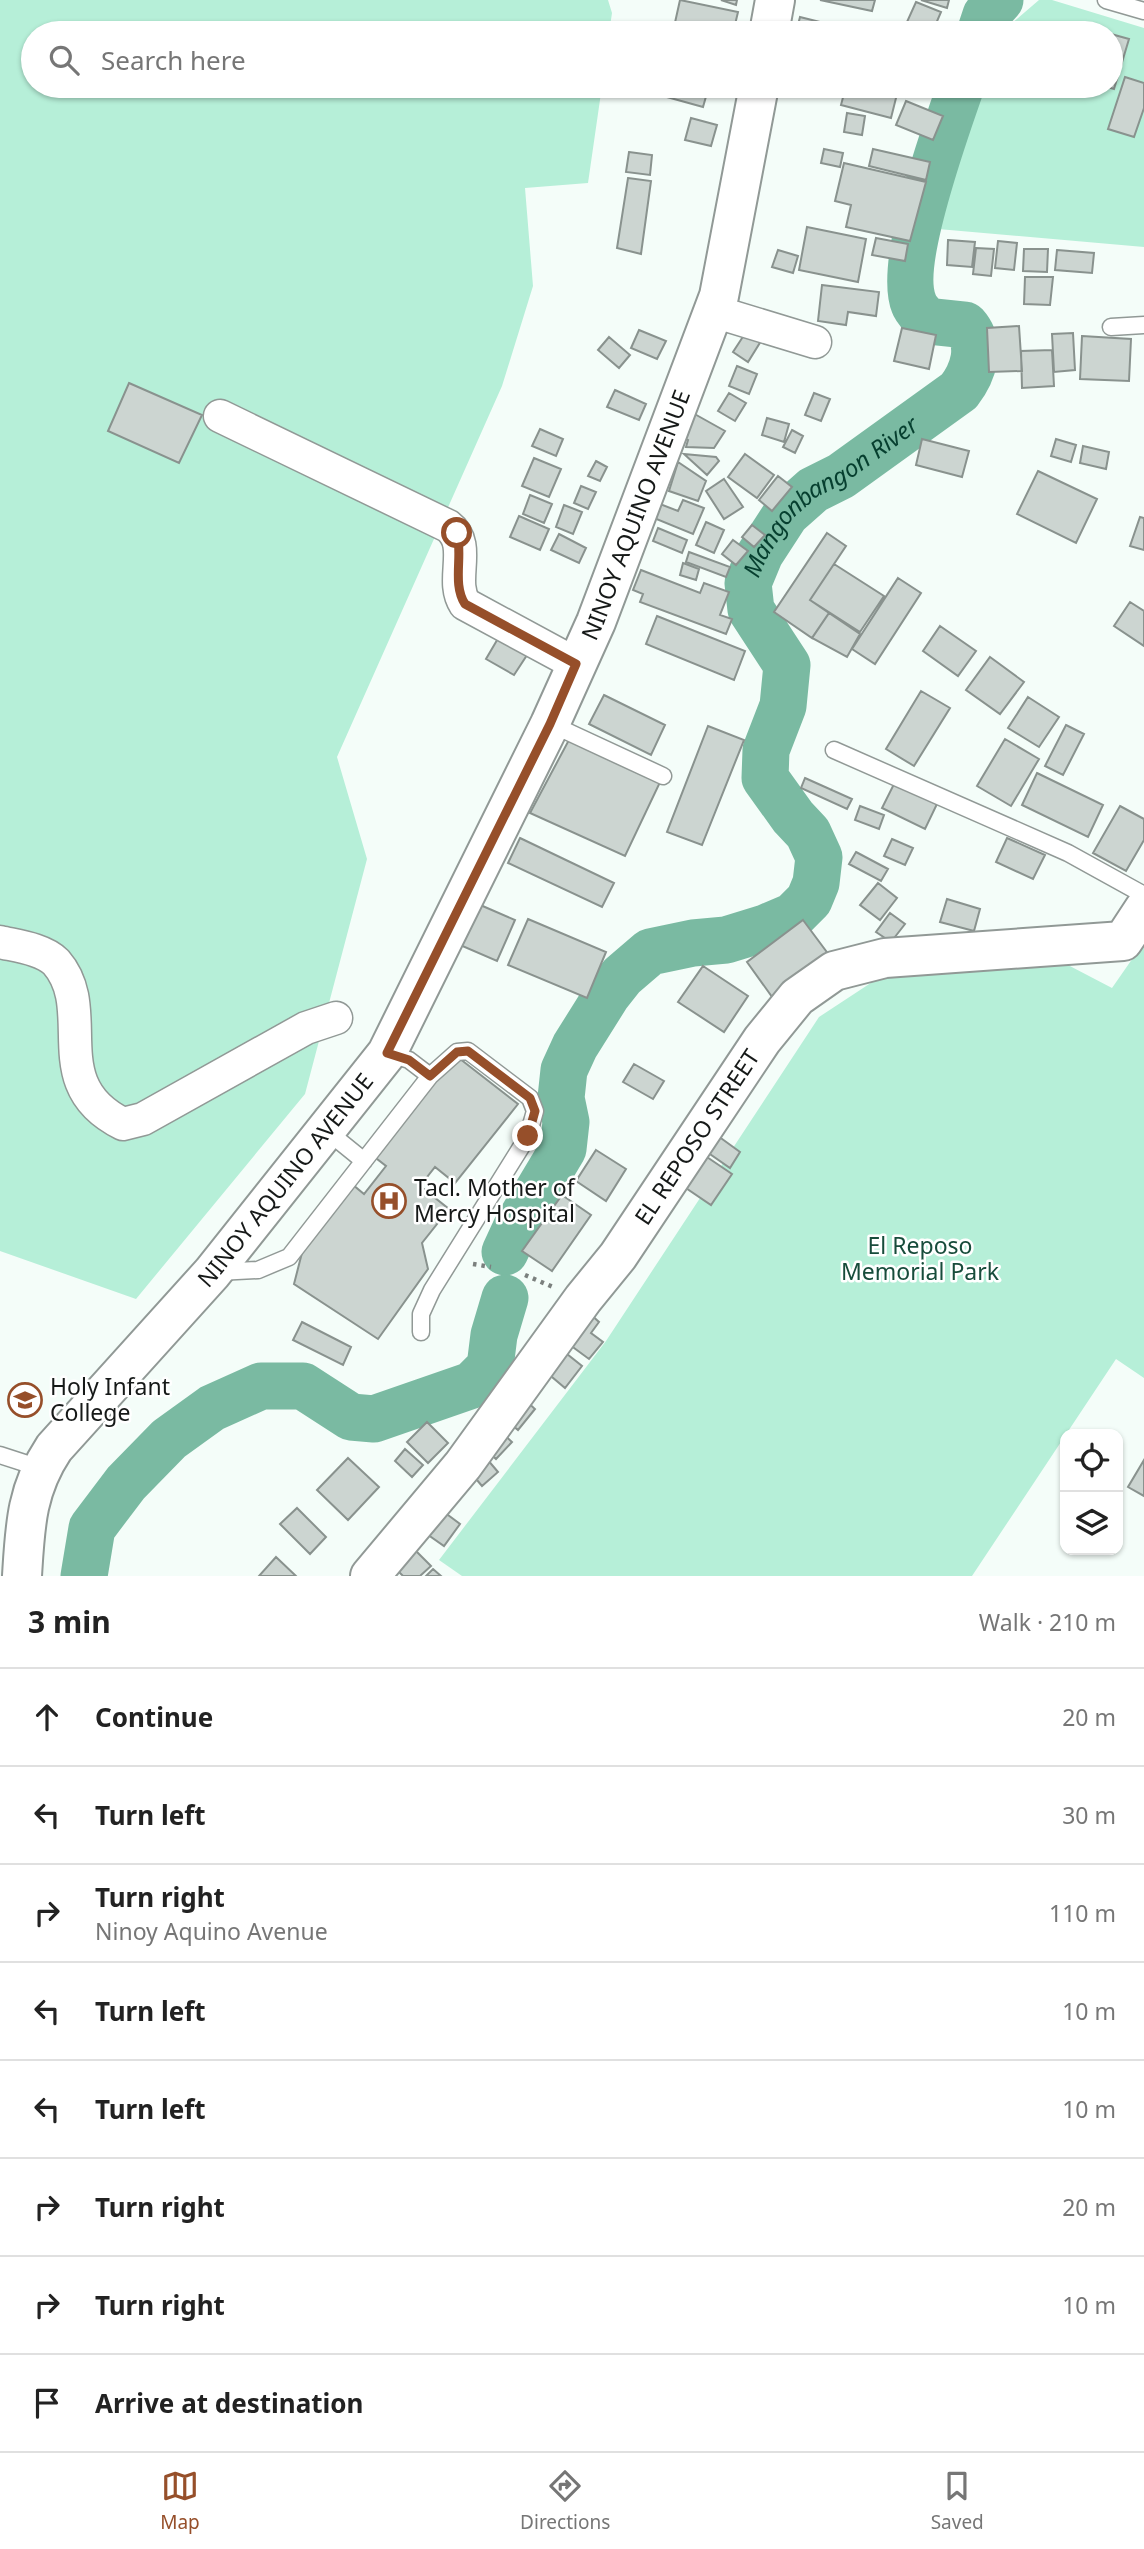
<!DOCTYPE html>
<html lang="en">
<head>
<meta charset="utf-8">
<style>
	body { margin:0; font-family:"Noto Sans",sans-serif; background:#f2f2f2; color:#222 }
	.controls { position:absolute; right:21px; bottom:21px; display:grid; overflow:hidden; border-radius:14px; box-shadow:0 2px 5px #0004 }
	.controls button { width:63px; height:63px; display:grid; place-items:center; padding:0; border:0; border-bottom:2px solid #e0e0e0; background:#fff; color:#222; font:35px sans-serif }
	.stop { position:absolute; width:21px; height:21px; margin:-16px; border:5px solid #964f2a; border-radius:50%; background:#fff }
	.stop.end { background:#964f2a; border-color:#fff; box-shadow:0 2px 7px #0008 }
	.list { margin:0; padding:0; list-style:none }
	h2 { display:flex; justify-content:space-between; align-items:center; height:91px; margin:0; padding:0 28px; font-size:30px }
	h2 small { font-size:23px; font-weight:400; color:#767676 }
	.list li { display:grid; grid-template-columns:46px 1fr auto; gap:21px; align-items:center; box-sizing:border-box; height:98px; padding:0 28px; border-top:2px solid #e0e0e0 }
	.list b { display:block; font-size:26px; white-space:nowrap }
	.list p { margin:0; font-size:23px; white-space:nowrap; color:#767676 }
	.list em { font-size:23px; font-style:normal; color:#767676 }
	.icon { flex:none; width:38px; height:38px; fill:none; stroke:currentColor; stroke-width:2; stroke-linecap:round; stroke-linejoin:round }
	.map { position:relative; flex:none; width:1144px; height:1576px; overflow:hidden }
	.search { position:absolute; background:#fff; box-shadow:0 2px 5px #0004; left:21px; right:21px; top:21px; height:77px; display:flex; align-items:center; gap:18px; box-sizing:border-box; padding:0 24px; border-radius:38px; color:#767676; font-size:26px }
	.sheet { height:875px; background:#fff }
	nav { display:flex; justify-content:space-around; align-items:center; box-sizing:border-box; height:98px; border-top:2px solid #e0e0e0; background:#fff; font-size:19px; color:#767676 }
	nav a { display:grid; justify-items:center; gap:4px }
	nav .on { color:#964f2a }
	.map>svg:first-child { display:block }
	.green { fill:#b6efd8 }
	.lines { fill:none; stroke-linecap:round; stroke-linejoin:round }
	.river { stroke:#7abaa2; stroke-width:47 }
	.building { fill:#ccd5d1; stroke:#89928e; stroke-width:2 }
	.service-casing { stroke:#919996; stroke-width:19 }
	.minor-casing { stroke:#919996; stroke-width:35 }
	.tertiary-casing { stroke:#919996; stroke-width:42 }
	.secondary-casing { stroke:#919996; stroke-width:42 }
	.path { stroke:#7b807e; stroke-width:4.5; stroke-dasharray:3.5 5; stroke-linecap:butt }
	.service { stroke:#fff; stroke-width:16 }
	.minor { stroke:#fff; stroke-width:32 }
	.tertiary { stroke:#fff; stroke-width:38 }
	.secondary { stroke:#fff; stroke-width:38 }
	.route { stroke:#964f2a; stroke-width:9 }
	.labels { text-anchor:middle; stroke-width:5; stroke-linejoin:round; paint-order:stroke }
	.street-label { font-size:23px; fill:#161918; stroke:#fff }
	.poi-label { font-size:23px; fill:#161918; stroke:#fff; text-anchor:start }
	.park-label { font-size:23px; fill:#174c3b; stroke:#fff }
	.water-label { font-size:24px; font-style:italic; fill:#063f2f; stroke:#fff }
</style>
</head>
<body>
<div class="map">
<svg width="1144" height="1576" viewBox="0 0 1144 1576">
	<rect width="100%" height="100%" fill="#f4fdf9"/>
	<!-- green -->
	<path class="green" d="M0 0H608L612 13 609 33H33V86H602L588 183 525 188 533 286 502 386 337 757 367 859 305 1094 136 1299 0 1251Z
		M1039 0H1052L1144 28V247L938 229 966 117 981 86H1111V33H1007L1011 24Z
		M1144 942V1378L1116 1359 972 1576H462L439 1560 606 1341 819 1017 889 971 1066 964 1112 988Z"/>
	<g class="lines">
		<!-- river -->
		<g class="river">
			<path d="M980 33 986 15 1000 0"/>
			<path id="s1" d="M505 1252 517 1226 563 1149 566 1122 561 1098 564 1070 575 1046 607 995 622 976 650 952 693 943 726 940 765 928 793 916 809 900 816 883 819 857 808 833 793 817 765 778 766 750 783 706 787 665 751 610 748 583 760 554 786 514 813 490 841 476 959 391C973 373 983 345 965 325L927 321C923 316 916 310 914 304 897 264 946 129 961 86"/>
			<path d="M84 1576 92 1528 126 1483 169 1439 212 1408 261 1386H303L351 1417 374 1419 472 1385 490 1367 494 1335 505 1298"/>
		</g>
	</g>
	<!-- building -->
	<path class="building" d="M680 0 738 12 733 33H702L674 27Z
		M721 0H737L736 5Z
		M820 0H875L872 11Z
		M921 0H949L947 8Z
		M916 2 941 12 932 33H902Z
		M800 17 840 27 839 33H796Z
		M1111 34 1129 39 1114 89 1104 86H1111Z
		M1125 77 1144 83V108L1134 137 1108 129Z
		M658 86H709L703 107 656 94Z
		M846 86H899L891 118 841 105Z
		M906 101 943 116 933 140 896 125Z
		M847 113 865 116 862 135 844 132Z
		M691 118 717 125 711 146 685 140Z
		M824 149 843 153 840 167 821 163Z
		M873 149 930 162 926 180 869 166Z
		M629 152 652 155 650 175 626 172Z
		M844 163 926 182 910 241 846 227 851 205 835 201Z
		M628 178 651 181 641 254 617 248Z
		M807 227 866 239 858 282 799 270Z
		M876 238 908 244 905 261 872 255Z
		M948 240 975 242 972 267 947 265Z
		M998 241 1017 243 1014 270 995 268Z
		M976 248 994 249 991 276 973 274Z
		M1024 249H1048L1047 272 1023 271Z
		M778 250 798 256 793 273 772 267Z
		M1057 250 1094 253 1092 273 1055 270Z
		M1025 277H1053L1050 305 1024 304Z
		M822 285 879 292 876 316 848 312 846 325 818 321Z
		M1019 326 1022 371 989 372 987 328Z
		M902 328 936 335 929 369 894 361Z
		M639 330 666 341 657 359 631 348Z
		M746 332 761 341 748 362 733 352Z
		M1073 333 1075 370 1054 372 1052 334Z
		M1082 336 1131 339 1129 381 1080 379Z
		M609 337 630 355 619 368 598 350Z
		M1052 350 1054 386 1022 388 1021 351Z
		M737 366 757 374 749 394 729 386Z
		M129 383 202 415 179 463 108 431Z
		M615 390 646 404 639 420 607 407Z
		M729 393 746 403 735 421 718 411Z
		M814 393 830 399 821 421 805 415Z
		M691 412 725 431 714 448 686 447 688 440 683 438Z
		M767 418 789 424 784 442 762 435Z
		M540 429 563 439 556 456 532 446Z
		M792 430 803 436 795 453 783 447Z
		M922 439 969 451 962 477 916 465Z
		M1056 439 1076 445 1071 462 1051 456Z
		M1083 446 1109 452 1106 469 1080 463Z
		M684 454 716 457 719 461 707 475Z
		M745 454 774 475 757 498 728 477Z
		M534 458 561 469 549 497 522 486Z
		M596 461 607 467 600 481 588 476Z
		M678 462 706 481 698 501 669 491Z
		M1038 471 1097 499 1076 543 1017 514Z
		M778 476 792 487 772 511 759 500Z
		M724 479 743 507 724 519 706 491Z
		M581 486 596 492 588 509 574 503Z
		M530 495 552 504 544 523 523 514Z
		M683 500 704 508 693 534 649 516 655 502 678 511Z
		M564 505 582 512 573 534 556 527Z
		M519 516 549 529 540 550 510 537Z
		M1140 517 1144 518V550L1130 546Z
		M706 522 724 530 714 553 696 545Z
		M752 525 765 535 754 547 742 537Z
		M658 528 687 540 682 553 653 541Z
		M827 533 846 546 810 600 829 613 812 638 774 612Z
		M559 534 586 548 579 563 551 550Z
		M733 540 748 551 736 565 722 554Z
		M689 552 730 567 726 577 686 562Z
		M683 563 699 569 696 580 680 575Z
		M834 564 884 596 860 632 810 600Z
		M641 570 700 593 704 583 729 592 720 615 732 619 726 634 640 602 643 594 633 590Z
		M898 578 921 593 875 664 852 649Z
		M1130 602 1144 611V646L1114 626Z
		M829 613 860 634 847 657 812 638Z
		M657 616 745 651 734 680 646 644Z
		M940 626 976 651 958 676 923 651Z
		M500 635 529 652 514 675 486 659Z
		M990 657 1024 682 1000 714 966 690Z
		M921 691 950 708 914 766 886 749Z
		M604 695 665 725 651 755 589 724Z
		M1028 697 1059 717 1039 747 1008 728Z
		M1066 725 1084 734 1063 775 1045 766Z
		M708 726 744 740 702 845 667 832Z
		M570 738 662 778 625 856 530 813Z
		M1005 739 1039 759 1011 806 977 786Z
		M1037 773 1103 805 1088 837 1022 805Z
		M805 778 852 799 847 809 801 788Z
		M894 784 937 804 925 829 882 808Z
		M860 806 884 815 879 829 855 820Z
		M1120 806 1144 819V840L1126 871 1093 853Z
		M520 838 614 883 602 907 508 863Z
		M1007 838 1045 855 1033 879 996 862Z
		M892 839 913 848 905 865 884 856Z
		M856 852 888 869 881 881 849 864Z
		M878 883 897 898 880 920 860 905Z
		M947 899 980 909 974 931 940 922Z
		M478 904 515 920 497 961 460 945Z
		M890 913 905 924 891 942 876 932Z
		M528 919 606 952 587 998 508 965Z
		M803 920 832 959 775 1001 747 962Z
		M703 966 748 996 724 1032 678 1002Z
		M455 1055 518 1104 455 1183 435 1167 420 1186 449 1209 422 1243 428 1269 378 1339 294 1284 304 1245 353 1185 364 1194 386 1166 372 1155Z
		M634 1064 664 1081 653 1099 623 1082Z
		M718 1136 740 1152 730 1168 707 1152Z
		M596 1150 626 1169 606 1201 576 1181Z
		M698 1151 732 1174 711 1205 677 1182Z
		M562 1195 591 1215 552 1271 522 1251Z
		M589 1313 599 1322 591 1333 603 1342 589 1359 566 1342Z
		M302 1322 351 1347 343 1365 293 1340Z
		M562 1350 582 1366 565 1388 545 1371Z
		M524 1399 535 1409 518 1430 506 1420Z
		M427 1422 448 1443 428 1463 407 1442Z
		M499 1430 512 1442 496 1459 484 1448Z
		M405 1449 423 1465 412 1477 395 1461Z
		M348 1458 379 1487 348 1520 317 1490Z
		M487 1459 498 1472 482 1486 471 1473Z
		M1144 1460V1496L1128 1487Z
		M297 1508 326 1537 310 1554 280 1524Z
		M440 1509 460 1524 444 1546 424 1532Z
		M413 1548 431 1566 420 1576H403L393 1566Z
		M276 1557 296 1576H259Z
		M433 1569 441 1576H426Z"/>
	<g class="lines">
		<!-- service casing -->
		<g class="service-casing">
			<path id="service" d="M1106 0 1144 11
				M1111 327 1144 325
				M551 724 663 776
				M834 750 1068 853 1144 895
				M387 1053 409 1060 430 1076
				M327 1131 364 1161
				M218 1272 258 1270 289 1257 430 1076 457 1052 468 1051 530 1098 535 1111 528 1136 432 1290 421 1314V1332
				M0 1455 40 1468"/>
		</g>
		<!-- minor casing -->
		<g class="minor-casing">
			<path id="minor" d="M713 311 815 342
				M220 416 448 526C473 545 449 580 465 604L576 664
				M0 942C17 946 43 949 56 962 99 1011 42 1084 123 1124L143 1119 306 1028 336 1018"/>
		</g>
		<!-- tertiary casing -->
		<g class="tertiary-casing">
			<g id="tertiary">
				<path id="s2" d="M370 1576 463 1465 583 1299 618 1256 762 1040 797 997 834 971 885 958 1123 941 1144 909"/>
			</g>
		</g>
		<!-- secondary casing -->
		<g class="secondary-casing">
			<g id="secondary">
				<path d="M769 33 775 0"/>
				<path id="s3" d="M22 1576C25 1527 26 1490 54 1448L212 1273 387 1053 550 724 596 622 719 296 759 86"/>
			</g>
		</g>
		<!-- path -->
		<path class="path" d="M473 1264 491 1267
			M525 1275 553 1287"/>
		<!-- service -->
		<use href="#service" class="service"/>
		<!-- minor -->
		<use href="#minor" class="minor"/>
		<!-- tertiary -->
		<use href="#tertiary" class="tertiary"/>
		<!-- secondary -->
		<use href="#secondary" class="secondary"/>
	</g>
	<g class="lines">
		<!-- route -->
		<path class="route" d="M457 533C463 556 452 584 465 604L576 664 550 724 387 1053 409 1060 430 1076 457 1052 468 1051 530 1098 535 1111 528 1136"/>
	</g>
	<!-- icons -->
	<defs>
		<g id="hospital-ring" transform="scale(1.75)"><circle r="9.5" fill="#fff" stroke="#964f2a" stroke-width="1.5"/><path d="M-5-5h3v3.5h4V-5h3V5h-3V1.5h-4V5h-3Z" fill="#964f2a"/></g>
		<g id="university-ring" transform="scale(1.75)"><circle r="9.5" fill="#fff" stroke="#964f2a" stroke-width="1.5"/><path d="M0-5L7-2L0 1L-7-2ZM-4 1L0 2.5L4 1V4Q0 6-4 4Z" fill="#964f2a"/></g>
	</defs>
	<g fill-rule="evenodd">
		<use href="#hospital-ring" x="389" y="1201"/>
		<use href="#university-ring" x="25" y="1400"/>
	</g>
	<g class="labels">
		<!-- street labels -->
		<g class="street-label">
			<text dy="8" stroke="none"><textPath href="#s3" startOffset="1244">NINOY AQUINO AVENUE</textPath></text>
			<text dy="8" stroke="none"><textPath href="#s2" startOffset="548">EL REPOSO STREET</textPath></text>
			<text dy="8" stroke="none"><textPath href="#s3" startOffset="488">NINOY AQUINO AVENUE</textPath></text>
		</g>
		<!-- poi labels -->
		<g class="poi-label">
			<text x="414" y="1196">Tacl. Mother of<tspan x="414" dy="26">Mercy Hospital</tspan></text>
			<text x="50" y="1395">Holy Infant<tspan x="50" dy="26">College</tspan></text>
		</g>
		<!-- park labels -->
		<g class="park-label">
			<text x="920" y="1254">El Reposo<tspan x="920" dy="26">Memorial Park</tspan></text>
		</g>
		<!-- water labels -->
		<g class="water-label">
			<text dy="8" stroke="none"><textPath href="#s1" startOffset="990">Mangonbangon River</textPath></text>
		</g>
	</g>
</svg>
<div class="controls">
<button><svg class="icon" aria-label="locate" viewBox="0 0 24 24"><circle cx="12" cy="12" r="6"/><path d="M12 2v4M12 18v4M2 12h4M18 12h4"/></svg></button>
<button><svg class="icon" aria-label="layers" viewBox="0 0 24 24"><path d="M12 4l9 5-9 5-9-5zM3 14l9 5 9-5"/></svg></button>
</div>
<div class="stop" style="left:457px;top:533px"></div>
<div class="stop end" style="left:528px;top:1136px"></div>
<div class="search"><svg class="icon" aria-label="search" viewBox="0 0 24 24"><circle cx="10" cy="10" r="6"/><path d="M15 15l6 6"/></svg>Search here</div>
</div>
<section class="sheet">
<h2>3 min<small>Walk · 210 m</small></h2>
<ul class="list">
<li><svg class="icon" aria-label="ahead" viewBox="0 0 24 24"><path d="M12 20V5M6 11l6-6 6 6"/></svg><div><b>Continue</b></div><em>20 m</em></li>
<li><svg class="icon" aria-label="left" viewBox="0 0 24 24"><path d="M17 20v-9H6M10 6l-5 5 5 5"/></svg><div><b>Turn left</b></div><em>30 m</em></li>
<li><svg class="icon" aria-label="right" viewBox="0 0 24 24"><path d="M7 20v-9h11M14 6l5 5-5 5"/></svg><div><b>Turn right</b><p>Ninoy Aquino Avenue</p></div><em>110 m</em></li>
<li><svg class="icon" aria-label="left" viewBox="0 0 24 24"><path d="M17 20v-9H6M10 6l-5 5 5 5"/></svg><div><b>Turn left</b></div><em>10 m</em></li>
<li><svg class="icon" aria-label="left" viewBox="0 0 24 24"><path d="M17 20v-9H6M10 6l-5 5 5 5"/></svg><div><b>Turn left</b></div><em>10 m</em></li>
<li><svg class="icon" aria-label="right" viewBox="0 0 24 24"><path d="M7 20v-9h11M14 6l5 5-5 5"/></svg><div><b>Turn right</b></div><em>20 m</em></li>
<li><svg class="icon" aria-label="right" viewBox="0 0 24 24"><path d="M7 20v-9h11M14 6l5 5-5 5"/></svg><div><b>Turn right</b></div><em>10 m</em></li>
<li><svg class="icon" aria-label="arrive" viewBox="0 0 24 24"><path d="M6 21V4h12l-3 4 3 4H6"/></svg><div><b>Arrive at destination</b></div></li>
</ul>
</section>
<nav>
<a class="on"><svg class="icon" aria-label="map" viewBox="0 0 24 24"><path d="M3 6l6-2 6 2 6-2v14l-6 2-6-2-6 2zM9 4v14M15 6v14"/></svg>Map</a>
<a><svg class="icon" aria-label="directions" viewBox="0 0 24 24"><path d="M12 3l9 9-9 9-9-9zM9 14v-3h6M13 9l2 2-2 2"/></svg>Directions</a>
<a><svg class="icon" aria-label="saved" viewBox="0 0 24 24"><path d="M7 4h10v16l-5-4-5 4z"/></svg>Saved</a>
</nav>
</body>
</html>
